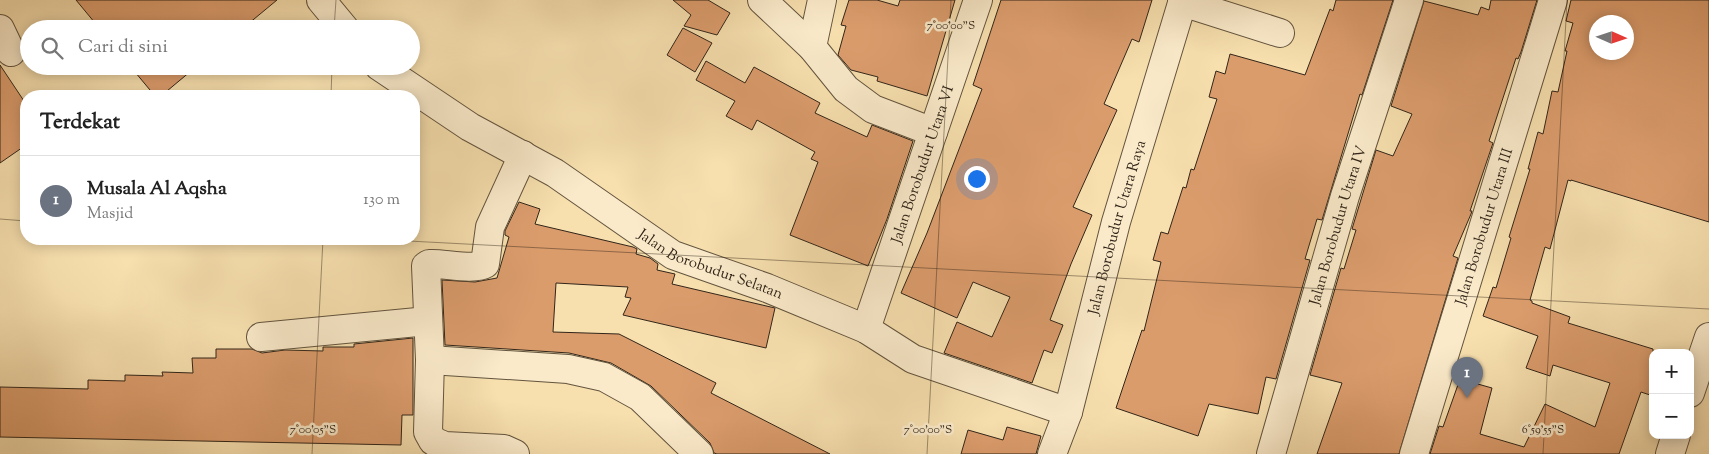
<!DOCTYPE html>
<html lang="id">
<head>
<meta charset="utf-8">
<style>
	body { margin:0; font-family:"Sorts Mill Goudy",serif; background:#f6f6f6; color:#222 }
	.controls { position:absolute; right:15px; bottom:15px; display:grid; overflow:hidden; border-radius:10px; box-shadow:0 2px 12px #0003 }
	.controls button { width:45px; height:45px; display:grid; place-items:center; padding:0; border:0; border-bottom:1px solid #e0e0e0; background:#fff; color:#222; font:25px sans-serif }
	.compass { position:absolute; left:1589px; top:15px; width:45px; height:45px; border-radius:50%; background:#fff; box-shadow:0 2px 12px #0003; rotate:93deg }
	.you { position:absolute; left:976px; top:178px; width:18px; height:18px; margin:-12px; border:4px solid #fff; border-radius:50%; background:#1a73e8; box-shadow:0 0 0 8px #1a73e833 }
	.badge { display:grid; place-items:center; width:32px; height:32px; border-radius:50%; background:#b45309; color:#fff; font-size:16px; font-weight:700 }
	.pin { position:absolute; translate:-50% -41px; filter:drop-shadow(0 1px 2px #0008) }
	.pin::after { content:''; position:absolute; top:26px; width:18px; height:15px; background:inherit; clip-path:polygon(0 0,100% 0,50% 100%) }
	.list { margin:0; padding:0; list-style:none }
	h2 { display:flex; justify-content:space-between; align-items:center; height:65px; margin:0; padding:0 20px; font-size:21px }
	h2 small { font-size:16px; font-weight:400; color:#767676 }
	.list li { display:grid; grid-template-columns:32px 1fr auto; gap:15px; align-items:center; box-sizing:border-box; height:90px; padding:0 20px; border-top:1px solid #e0e0e0 }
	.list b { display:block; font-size:19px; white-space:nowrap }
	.list p { margin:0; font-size:16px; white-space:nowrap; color:#767676 }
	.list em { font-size:16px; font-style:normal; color:#767676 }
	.icon { flex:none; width:28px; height:28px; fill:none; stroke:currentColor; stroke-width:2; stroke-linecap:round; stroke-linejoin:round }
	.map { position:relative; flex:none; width:1709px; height:454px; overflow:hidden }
	.search { position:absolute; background:#fff; box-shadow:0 2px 12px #0003; left:20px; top:20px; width:400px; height:55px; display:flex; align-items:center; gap:12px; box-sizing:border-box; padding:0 18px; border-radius:28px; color:#767676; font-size:19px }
	.panel { position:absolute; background:#fff; box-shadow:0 2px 12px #0003; left:20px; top:90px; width:400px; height:155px; border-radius:20px }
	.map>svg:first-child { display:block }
	.building { fill:#db9c6c; stroke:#312519; fill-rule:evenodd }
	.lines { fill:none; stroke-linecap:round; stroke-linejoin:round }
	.minor-casing { stroke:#62543e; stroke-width:30 }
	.minor { stroke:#faeaca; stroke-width:28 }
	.ticks { fill:none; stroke:#312519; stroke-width:1; stroke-opacity:0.45 }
	.labels { text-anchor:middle; stroke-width:5; stroke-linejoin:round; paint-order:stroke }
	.street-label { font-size:15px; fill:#312519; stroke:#faeaca }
	.ticks-label { font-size:12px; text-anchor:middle; fill:#312519; stroke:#faeaca; stroke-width:5; stroke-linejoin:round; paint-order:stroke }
</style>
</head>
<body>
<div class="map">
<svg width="1709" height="454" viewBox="0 0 1709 454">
	<rect width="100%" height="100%" fill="#f7dfae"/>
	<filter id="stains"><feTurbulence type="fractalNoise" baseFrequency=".004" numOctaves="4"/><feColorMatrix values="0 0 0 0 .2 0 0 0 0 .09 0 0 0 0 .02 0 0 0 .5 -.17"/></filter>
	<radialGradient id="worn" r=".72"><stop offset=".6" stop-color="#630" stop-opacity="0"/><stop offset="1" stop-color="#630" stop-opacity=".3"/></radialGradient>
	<!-- building -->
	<path class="building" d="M76 0H277L242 29H100Z
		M673 0H708L730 13 717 35 684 26 691 15Z
		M849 0H877L898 6 900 0H955L927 96 877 81 878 77 851 70 838 55 846 26 841 25Z
		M1001 0H1152L1139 42 1132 39 1104 104 1117 110 1073 207 1092 215 1071 264 1050 320 1063 325 1052 353 1044 350 1032 383 944 353 957 322 992 337 1010 297 973 282 957 318 901 293 927 233 982 89 973 85Z
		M1336 0H1393L1362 95 1360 94 1322 220 1317 219 1305 259 1310 260 1276 379 1266 377 1258 414 1209 404 1198 436 1116 408 1142 330 1144 331 1161 262 1153 260 1161 232 1168 234 1183 187 1186 188 1191 169 1194 170 1217 99 1209 97 1216 71 1225 74 1230 54 1305 75 1330 9 1333 11Z
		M1491 0H1537L1521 52 1518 59 1516 58 1489 141 1493 143 1470 211H1472L1471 214 1453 256 1458 258 1399 454H1317L1342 383 1310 375 1341 268 1344 269 1356 230 1352 229 1376 150 1393 156 1412 114 1391 106 1424 1 1478 15 1481 7 1489 10Z
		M1571 0H1709V222L1571 180V181L1568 180 1550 249 1545 247 1530 300 1532 301V303L1570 317 1568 323 1653 349V396L1641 392 1619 454H1430L1439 426 1443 427 1460 379 1492 388 1480 434 1524 447 1545 404 1595 427 1610 383 1553 365 1550 376 1526 368 1538 336 1483 316 1493 287 1496 288 1511 238 1509 237 1530 169H1528L1538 132 1543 134 1552 91 1558 92 1567 51H1565L1573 23 1566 21ZM1596 22H1626V52H1596Z
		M683 28 712 43 695 72 667 55Z
		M706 61 745 83 754 67 820 103 815 113 867 137 872 125 913 141 887 219 868 266 790 235 818 162 811 159 815 152 757 120 752 130 726 116 735 101 696 80Z
		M0 65 26 104V145L0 163Z
		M130 66H197L161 96H155Z
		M519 202 540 209 535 224 633 247 637 249 636 254 650 258 658 264 657 270 675 274 672 284 775 308 766 348 623 315 631 298 625 297 628 287 556 283 553 332 619 334 716 383 711 393 830 454H717L714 453 710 443 651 386 611 363 569 353 445 345 442 280 475 282 497 278 509 237 505 235V231Z
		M413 338V415H402L401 445 0 437V387L88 389V380L125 381V375L163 376 162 372 193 373 192 358H216V349H252L262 353 285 350 323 351V347H354V344Z
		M1007 427 1041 436 1036 454H961L968 430 1003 440Z"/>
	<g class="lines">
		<!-- minor casing -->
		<g class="minor-casing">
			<g id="minor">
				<path d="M321 0 345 29"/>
				<path d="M762 0 812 47 846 89 873 109 933 132"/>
				<path d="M1182 2 1280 33"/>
				<path d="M0 29 11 52"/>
				<path d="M812 47 822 0"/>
				<path id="s1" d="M379 66 470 127 555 173 673 255 767 288 866 329 913 359 1068 412"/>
				<path id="s2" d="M866 329 978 0"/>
				<path d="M261 337 428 321"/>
				<path d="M430 360 568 369 604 377 640 397 699 454"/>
				<path d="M1690 393 1709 337"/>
				<path d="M515 454 504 449 445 446 433 441 428 432 430 360 426 266 429 264H433C446 264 475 270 485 264L490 227 523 155"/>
				<path id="s3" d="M1052 454 1068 412 1116 222 1183 0"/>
				<path id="s4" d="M1271 454 1345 196 1409 0"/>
				<path id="s5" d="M1414 454 1553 0"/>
				<path d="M1670 454 1676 435"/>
			</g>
		</g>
		<!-- minor -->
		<use href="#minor" class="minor"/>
	</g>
	<!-- ticks -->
	<path class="ticks" d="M334 29 336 0M331 96 332 66M0 219 26 221M370 239 1709 309M312 454 323 239M927 454 951 0M1543 454 1567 0"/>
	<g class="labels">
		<!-- street labels -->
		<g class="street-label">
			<text dy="5" stroke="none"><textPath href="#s2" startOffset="174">Jalan Borobudur Utara VI</textPath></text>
			<text dy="5" stroke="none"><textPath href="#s4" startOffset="238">Jalan Borobudur Utara IV</textPath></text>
			<text dy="5" stroke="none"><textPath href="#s3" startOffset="236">Jalan Borobudur Utara Raya</textPath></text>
			<text dy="5" stroke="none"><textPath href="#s5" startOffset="238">Jalan Borobudur Utara III</textPath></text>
			<text dy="5" stroke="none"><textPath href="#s1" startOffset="388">Jalan Borobudur Selatan</textPath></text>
		</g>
	</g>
	<g class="ticks-label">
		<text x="951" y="29">7°00'00"S</text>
		<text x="313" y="433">7°00'05"S</text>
		<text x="928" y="433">7°00'00"S</text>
		<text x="1543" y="433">6°59'55"S</text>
	</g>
	<rect width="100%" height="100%" filter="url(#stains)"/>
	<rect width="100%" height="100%" fill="url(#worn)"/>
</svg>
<div class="controls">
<button>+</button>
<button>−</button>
</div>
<svg class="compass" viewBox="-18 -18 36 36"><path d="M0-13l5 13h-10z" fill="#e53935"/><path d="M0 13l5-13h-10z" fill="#767676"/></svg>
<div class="you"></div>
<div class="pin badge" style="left:1467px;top:398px;background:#6b7280">1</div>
<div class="search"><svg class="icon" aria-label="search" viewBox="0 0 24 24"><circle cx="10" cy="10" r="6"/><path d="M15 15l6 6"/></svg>Cari di sini</div>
<section class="panel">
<h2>Terdekat<small></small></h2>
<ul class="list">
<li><span class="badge" style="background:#6b7280">1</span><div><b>Musala Al Aqsha</b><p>Masjid</p></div><em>130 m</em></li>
</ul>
</section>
</div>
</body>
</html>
